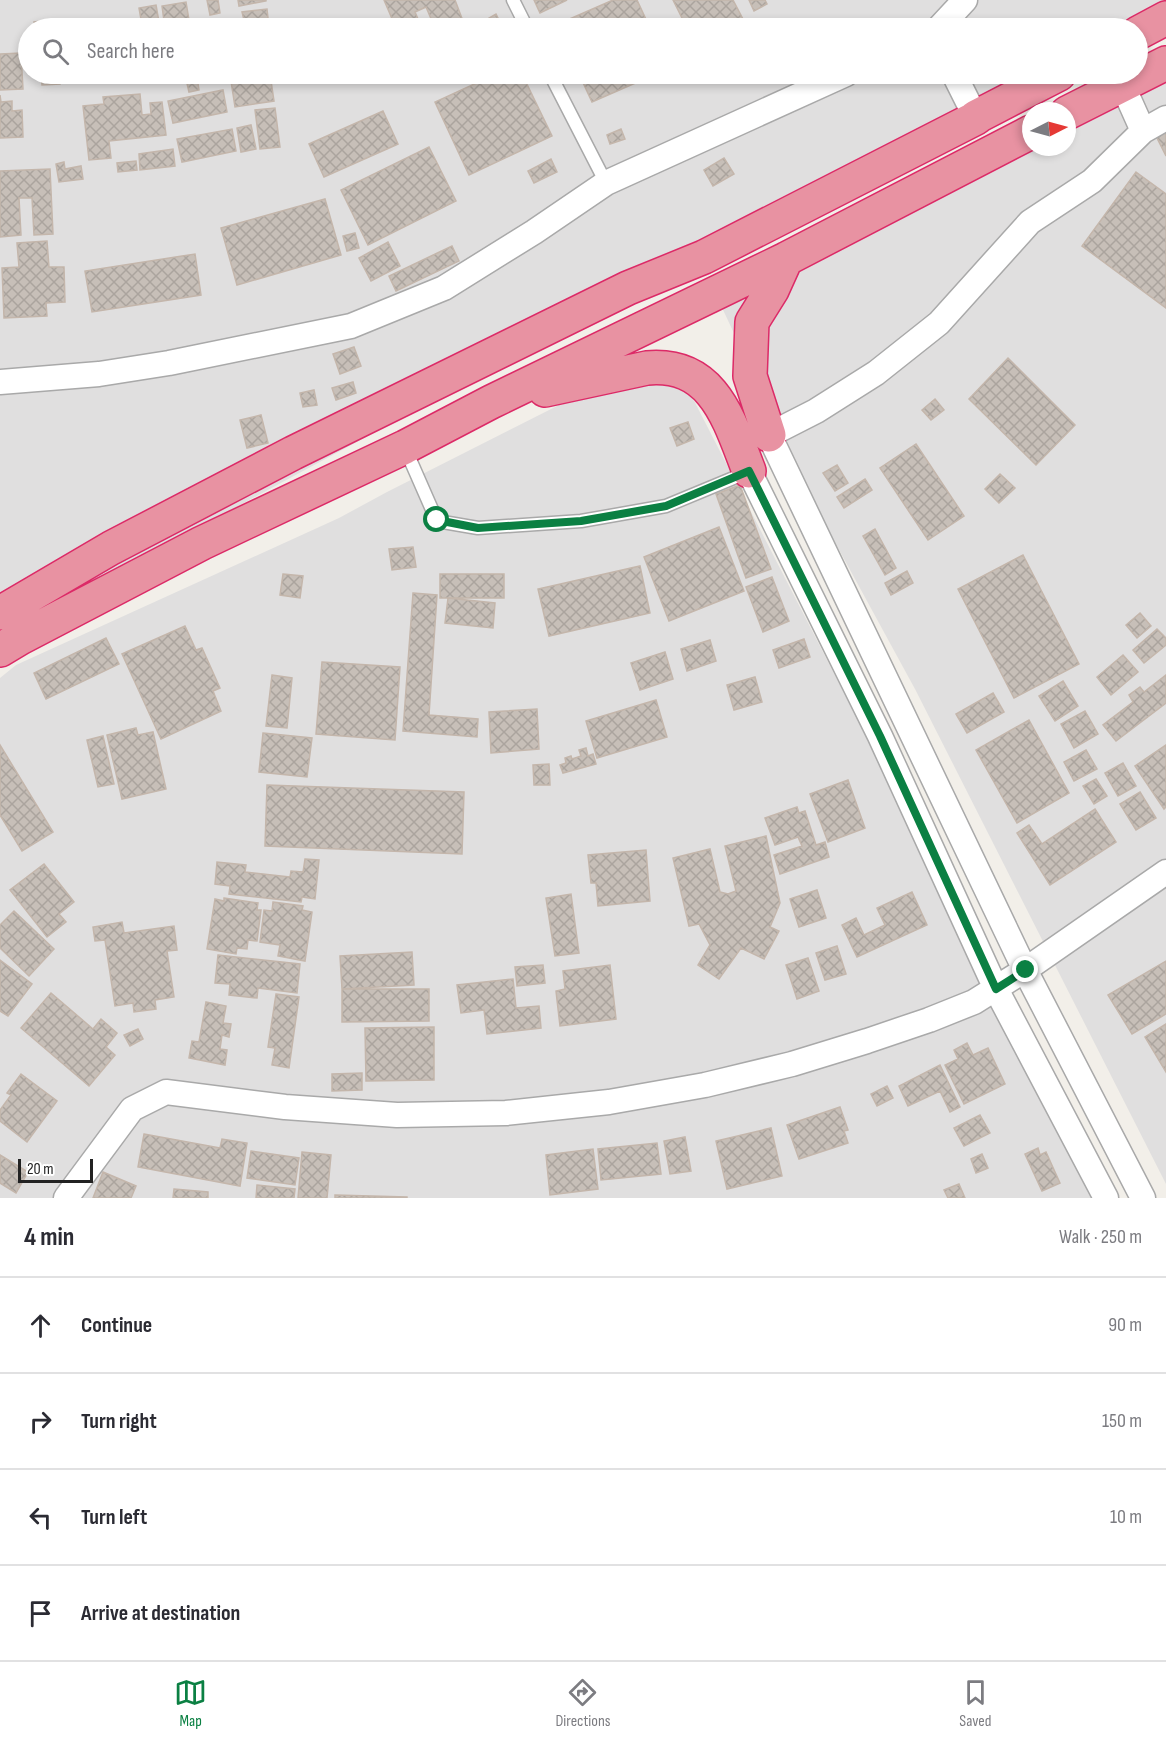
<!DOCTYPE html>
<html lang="en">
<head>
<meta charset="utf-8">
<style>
	body { margin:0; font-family:"Sofia Sans Condensed",sans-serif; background:#f7f7f7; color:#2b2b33 }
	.compass { position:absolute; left:1022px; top:102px; width:54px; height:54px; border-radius:50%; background:#fff; box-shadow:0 3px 9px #0003; rotate:84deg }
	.scale { position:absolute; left:18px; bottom:15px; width:75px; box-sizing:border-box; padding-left:6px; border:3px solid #222; border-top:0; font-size:16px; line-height:21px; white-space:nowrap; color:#222; -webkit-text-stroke:4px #fff; paint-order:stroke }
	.stop { position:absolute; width:18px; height:18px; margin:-14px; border:4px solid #0b8043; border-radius:50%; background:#fff }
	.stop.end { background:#0b8043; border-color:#fff; box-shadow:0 2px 6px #0008 }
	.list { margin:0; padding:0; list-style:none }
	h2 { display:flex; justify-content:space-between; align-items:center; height:78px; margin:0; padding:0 24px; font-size:26px }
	h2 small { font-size:20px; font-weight:400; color:#7c7c81 }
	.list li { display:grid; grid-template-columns:39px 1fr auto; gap:18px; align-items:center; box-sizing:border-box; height:96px; padding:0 24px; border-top:2px solid #e1e1e2 }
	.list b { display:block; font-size:22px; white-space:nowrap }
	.list em { font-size:20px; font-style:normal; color:#7c7c81 }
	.icon { flex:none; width:33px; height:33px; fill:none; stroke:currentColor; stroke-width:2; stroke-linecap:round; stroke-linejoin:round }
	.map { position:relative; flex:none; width:1166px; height:1198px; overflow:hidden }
	.search { position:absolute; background:#fff; box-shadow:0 3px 9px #0003; left:18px; right:18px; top:18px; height:66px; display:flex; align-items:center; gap:15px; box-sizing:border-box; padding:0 21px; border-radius:33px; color:#7c7c81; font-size:22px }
	.sheet { height:462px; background:#fff }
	nav { display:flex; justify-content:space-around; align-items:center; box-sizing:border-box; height:84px; border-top:2px solid #e1e1e2; background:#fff; font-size:16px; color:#7c7c81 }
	nav a { display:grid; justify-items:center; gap:3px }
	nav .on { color:#0b8043 }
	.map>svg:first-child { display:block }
	.residential { fill:#e0dfdf }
	.building { fill:url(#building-cross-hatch); stroke:#c4b6ab; stroke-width:1.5 }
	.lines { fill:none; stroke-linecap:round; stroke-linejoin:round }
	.lane-casing { stroke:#a9a9a9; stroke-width:15 }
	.street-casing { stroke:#a9a9a9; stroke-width:27 }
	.highway-casing { stroke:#dc2a67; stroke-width:36 }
	.lane { stroke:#fff; stroke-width:12 }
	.street { stroke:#fff; stroke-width:24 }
	.highway { stroke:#e892a2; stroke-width:33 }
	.route { stroke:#0b8043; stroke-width:8 }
</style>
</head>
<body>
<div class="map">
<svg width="1166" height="1198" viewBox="0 0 1166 1198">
	<defs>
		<pattern id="building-cross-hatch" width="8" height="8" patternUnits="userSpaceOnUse" patternTransform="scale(1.5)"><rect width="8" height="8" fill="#c7bfb8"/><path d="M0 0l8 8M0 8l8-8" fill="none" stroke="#aba49e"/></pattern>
	</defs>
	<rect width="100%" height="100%" fill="#f2efe9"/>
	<!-- residential -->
	<path class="residential" d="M0 0H1166V8L1126 28H28V74H1039L227 512 0 630Z
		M1166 81V1184L915 689 813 502 717 297 1031 147H1067V129Z
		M668 350 996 989 1106 1198H0V678L16 665 339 518 387 492Z"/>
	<!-- building -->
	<path class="building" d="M207 0H218L220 13 210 15Z
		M238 0H266V1L239 6Z
		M384 0H455L463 21 448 28H435L426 7 415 12 421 26 416 28H396Z
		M534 0H567L540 13Z
		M613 0H637L650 28H549Z
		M673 0H733L746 25 739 28H687Z
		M749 0H765L767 4 754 11Z
		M186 2 190 26 165 28 162 6Z
		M156 5 159 22 142 25 139 8Z
		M267 9 269 27 252 28 251 19 244 20 242 12Z
		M496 14 503 28H482L491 24 489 18Z
		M50 20 51 28H35L34 22Z
		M21 53 23 89 0 90V54Z
		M41 74H59L60 84 42 85Z
		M158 74H182V77L160 82Z
		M254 74H270L274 101 235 107 231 81 255 77Z
		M496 74H522L552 136 469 175 435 102Z
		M579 74H656L592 102Z
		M197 77 199 90 189 92 186 79Z
		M223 90 227 112 173 123 168 101Z
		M140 94 142 115 151 114 150 103 162 102 166 135 109 141 111 158 89 160 83 106 104 104 103 97Z
		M0 95 1 102 12 101V111L22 110 23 137 0 138Z
		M275 108 280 147 260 149 255 110Z
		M383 111 398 144 324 177 309 144Z
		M251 125 256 149 241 152 237 128Z
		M232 129 236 151 182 162 177 139Z
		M621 129 625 139 610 144 607 135Z
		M1166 131V156L1156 136Z
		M429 147 456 201 368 245 341 190Z
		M173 149 175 166 140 170 139 154Z
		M724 158 734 174 713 186 704 170Z
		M551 159 557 172 534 183 528 171Z
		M136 161 137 170 118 172 117 163Z
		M64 162 65 169 81 166 83 179 59 182 56 164Z
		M50 169 53 234 34 235 32 198H19L21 235 0 237V171Z
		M1136 172 1166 194V308L1082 246Z
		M325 199 341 255 237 285 221 228Z
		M355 233 359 248 347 251 343 236Z
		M47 241 49 267H64L65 302 46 303 47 316 4 318 2 268 19 267 17 243Z
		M388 242 400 266 371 281 359 258Z
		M452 246 459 261 396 291 389 276Z
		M195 254 201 295 92 312 85 271Z
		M354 347 361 366 340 374 333 354Z
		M1008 358 1075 425 1036 465 969 399Z
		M353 382 356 393 336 400 332 388Z
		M314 390 317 405 303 407 300 393Z
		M935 399 944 410 931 420 922 410Z
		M261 415 268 443 247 448 240 420Z
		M688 422 694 439 677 446 670 428Z
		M916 444 964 516 928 540 880 468Z
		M837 465 848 483 835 491 823 473Z
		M1000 474 1015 488 999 503 985 489Z
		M865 479 872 490 844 508 837 497Z
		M740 485 771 569 746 578 716 494Z
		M719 527 744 591 669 621 644 557Z
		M875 529 896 568 885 575 863 536Z
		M413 547 416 567 392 570 389 549Z
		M1023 555 1079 664 1014 698 958 589Z
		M640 566 650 613 549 636 538 589Z
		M907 571 913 583 891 595 885 583Z
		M283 574 303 576 300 598 280 595Z
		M440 574H504V598H440Z
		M772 577 789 621 763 632 746 587Z
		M413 593 437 595 429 715 478 719 477 737 403 731Z
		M448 598 495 603 493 628 445 623Z
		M1140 613 1151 626 1137 638 1126 625Z
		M185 626 196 650 202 648 220 688 213 691 221 711 161 739 122 654Z
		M1157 629 1166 638V645L1144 663 1133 650Z
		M106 638 119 664 46 699 34 673Z
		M804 639 810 657 779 668 773 650Z
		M710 640 716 661 687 671 681 649Z
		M665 652 673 679 640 690 631 663Z
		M1123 655 1138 672 1111 695 1097 677Z
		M322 662 400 667 395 740 316 734Z
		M272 675 292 678 287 728 266 726Z
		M1166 675V703L1116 741 1103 725 1133 702 1129 695 1140 687 1144 692Z
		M755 677 762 702 734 710 727 685Z
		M1063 681 1078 706 1055 721 1039 696Z
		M993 693 1004 712 967 733 956 714Z
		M656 700 667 737 597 758 586 721Z
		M537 709 539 749 491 753 489 712Z
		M1085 711 1098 734 1074 748 1061 724Z
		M1029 720 1069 793 1017 823 976 750Z
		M136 728 138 735 153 732 166 789 122 799 107 735Z
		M263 733 312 738 307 777 259 772Z
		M103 736 114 784 98 787 87 740Z
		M0 745 53 832 22 851 0 815Z
		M1166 745V807L1164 809 1135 766Z
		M586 748 588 756 593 754 596 764 563 773 560 765 566 763 565 758 571 756 572 759 581 756 579 750Z
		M1086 750 1097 769 1074 781 1064 762Z
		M1123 763 1136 786 1118 796 1105 773Z
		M549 764 550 785H534L533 765Z
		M1096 779 1107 796 1094 804 1083 786Z
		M848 780 865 828 828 842 810 794Z
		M267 785 464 792 462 854 265 846Z
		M1140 792 1156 818 1136 830 1120 804Z
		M797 807 799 813 805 811 816 845 825 842 829 857 780 874 774 855 802 846 798 837 775 845 765 818Z
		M1095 809 1116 842 1050 885 1017 833 1029 825 1042 844Z
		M766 836 780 903 770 927 779 931 764 959 741 948 719 979 698 965 710 945 699 924 689 926 673 858 710 849 720 892 728 894 736 891 725 846Z
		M646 850 650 901 598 906 596 883H591L588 855Z
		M305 859 319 860 315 899 302 897 301 902 229 894 230 886 215 884 217 862 246 865 245 872 290 877 291 871 303 872Z
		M44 864 74 902 59 914 66 922 47 937 10 890Z
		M817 890 826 918 799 927 790 899Z
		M912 892 927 925 857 957 842 925 856 918 864 935 885 925 877 908Z
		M571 894 579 953 555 956 546 898Z
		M224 898 258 903 257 910H261L257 941 248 940 247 949 237 948 236 954 207 949 215 899 224 901Z
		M273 902 303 906 302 910 312 912 305 961 278 956 280 945 260 942 264 910 272 911Z
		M14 911 54 949 29 976 0 948V925Z
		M122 922 124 933 174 926 177 950 167 951 174 997 155 1000 156 1009 134 1012 133 1003 115 1006 105 940 95 941 93 927Z
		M837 946 846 974 825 980 816 953Z
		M412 952 414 985 342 989 340 956Z
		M218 955 300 964 297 993 258 988 257 998 229 995 230 984 215 983Z
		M808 958 819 991 797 999 786 965Z
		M0 960 32 984 8 1016 0 1011Z
		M1166 961V1014L1132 1034 1108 995Z
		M543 965 545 983 517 986 515 967Z
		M610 965 616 1019 560 1026 556 991 565 989 563 971Z
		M513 979 516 1008 539 1006 541 1028 487 1034 484 1010 461 1013 457 985Z
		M342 989H429V1021L342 1022Z
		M51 993 93 1029 101 1019 117 1033 106 1047 115 1055 89 1086 21 1028Z
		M276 994 299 997 289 1068 272 1065 275 1048 268 1047Z
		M206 1002 226 1006 223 1023 231 1024 229 1037 222 1035 220 1049 227 1050 225 1065 189 1058 192 1041 199 1042Z
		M1166 1024V1072L1145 1037Z
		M434 1027V1080L366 1081 365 1028Z
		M138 1029 143 1039 130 1046 124 1035Z
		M967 1043 973 1055 988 1048 1005 1084 964 1104 945 1065 958 1059 954 1050Z
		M940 1065 960 1107 950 1112 940 1091 908 1106 899 1086Z
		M362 1073V1090L332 1091V1074Z
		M21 1074 57 1101 27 1142 0 1121V1110L11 1095 7 1093Z
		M887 1086 893 1098 877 1106 871 1094Z
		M840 1107 848 1130 844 1131 848 1143 799 1159 787 1125Z
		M980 1115 990 1133 964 1146 954 1128Z
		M771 1128 782 1176 727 1189 716 1141Z
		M144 1134 220 1148 222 1139 247 1143 240 1186 138 1167Z
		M685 1137 691 1171 670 1174 664 1141Z
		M657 1143 661 1174 601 1180 598 1149Z
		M1038 1148 1040 1155 1046 1152 1060 1183 1042 1191 1025 1154Z
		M593 1149 598 1189 550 1195 546 1155Z
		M251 1151 299 1158 295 1185 247 1178Z
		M302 1152 331 1155 327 1198H298Z
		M982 1154 988 1168 976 1173 971 1159Z
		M0 1155 28 1172 16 1193 0 1183Z
		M103 1172 136 1186 131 1198H93Z
		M959 1184 965 1198H948L944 1190Z
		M257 1185 295 1189 294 1198H256Z
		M174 1189 208 1192V1198H173Z
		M335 1195 407 1197V1198H335Z"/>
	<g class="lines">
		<!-- lane casing -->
		<g class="lane-casing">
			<path id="lane" d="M513 0 527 28
				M550 74 606 183
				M405 448 437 521 478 528 581 521 666 506 748 472"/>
		</g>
		<!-- street casing -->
		<g class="street-casing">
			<path id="street" d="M939 28 965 0
				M954 74 976 118
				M1122 84 1143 131
				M0 382 99 374 169 363 351 326 444 288 534 232 606 183 846 74
				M749 471 880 736 996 989 1106 1198
				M66 1198 132 1109 166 1092 285 1107 397 1115 506 1113 609 1102 705 1085 792 1064 867 1041 929 1020 974 1002 1025 970 1166 872
				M1143 1198 1025 970 769 435 816 411 876 373 939 323 1030 222 1092 181 1143 131 1166 118"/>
		</g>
		<!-- highway casing -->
		<g class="highway-casing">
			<path id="highway" d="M1138 33 1166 18
				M1067 113 1166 63
				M545 390 647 368C714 362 729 420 749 471
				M769 435 750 376 752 322 772 290 786 259
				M0 613 111 548 293 453 628 288 704 257 976 118V117L1059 74
				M0 650 20 638 202 543 405 447 491 402 786 259 1031 132"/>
		</g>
		<!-- lane -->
		<use href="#lane" class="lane"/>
		<!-- street -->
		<use href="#street" class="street"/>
		<!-- highway -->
		<use href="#highway" class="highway"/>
	</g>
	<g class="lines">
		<!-- route -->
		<path class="route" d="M437 520 478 528 581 521 666 506 749 471 880 736 996 989 1026 970"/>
	</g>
</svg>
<svg class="compass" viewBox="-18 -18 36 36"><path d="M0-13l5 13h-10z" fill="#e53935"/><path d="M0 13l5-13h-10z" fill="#7c7c81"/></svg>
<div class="scale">20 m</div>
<div class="stop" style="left:437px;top:520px"></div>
<div class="stop end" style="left:1026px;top:970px"></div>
<div class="search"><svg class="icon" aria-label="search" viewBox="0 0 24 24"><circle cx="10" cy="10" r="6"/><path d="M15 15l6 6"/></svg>Search here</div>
</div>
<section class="sheet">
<h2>4 min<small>Walk · 250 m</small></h2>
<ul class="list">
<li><svg class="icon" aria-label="ahead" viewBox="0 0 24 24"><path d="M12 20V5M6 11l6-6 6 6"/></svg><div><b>Continue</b></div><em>90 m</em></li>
<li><svg class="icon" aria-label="right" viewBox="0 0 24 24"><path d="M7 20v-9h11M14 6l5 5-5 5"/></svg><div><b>Turn right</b></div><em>150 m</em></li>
<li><svg class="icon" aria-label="left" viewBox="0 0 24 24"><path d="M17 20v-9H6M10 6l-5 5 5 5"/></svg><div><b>Turn left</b></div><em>10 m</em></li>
<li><svg class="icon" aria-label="arrive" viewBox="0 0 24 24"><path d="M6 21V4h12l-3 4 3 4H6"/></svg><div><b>Arrive at destination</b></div></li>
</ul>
</section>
<nav>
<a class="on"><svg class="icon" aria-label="map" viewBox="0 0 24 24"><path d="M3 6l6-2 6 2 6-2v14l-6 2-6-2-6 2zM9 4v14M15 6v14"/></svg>Map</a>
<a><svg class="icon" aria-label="directions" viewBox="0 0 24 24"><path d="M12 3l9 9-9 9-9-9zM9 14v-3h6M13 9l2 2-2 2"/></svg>Directions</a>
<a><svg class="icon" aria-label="saved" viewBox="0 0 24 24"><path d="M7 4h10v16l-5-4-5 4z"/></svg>Saved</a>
</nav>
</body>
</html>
